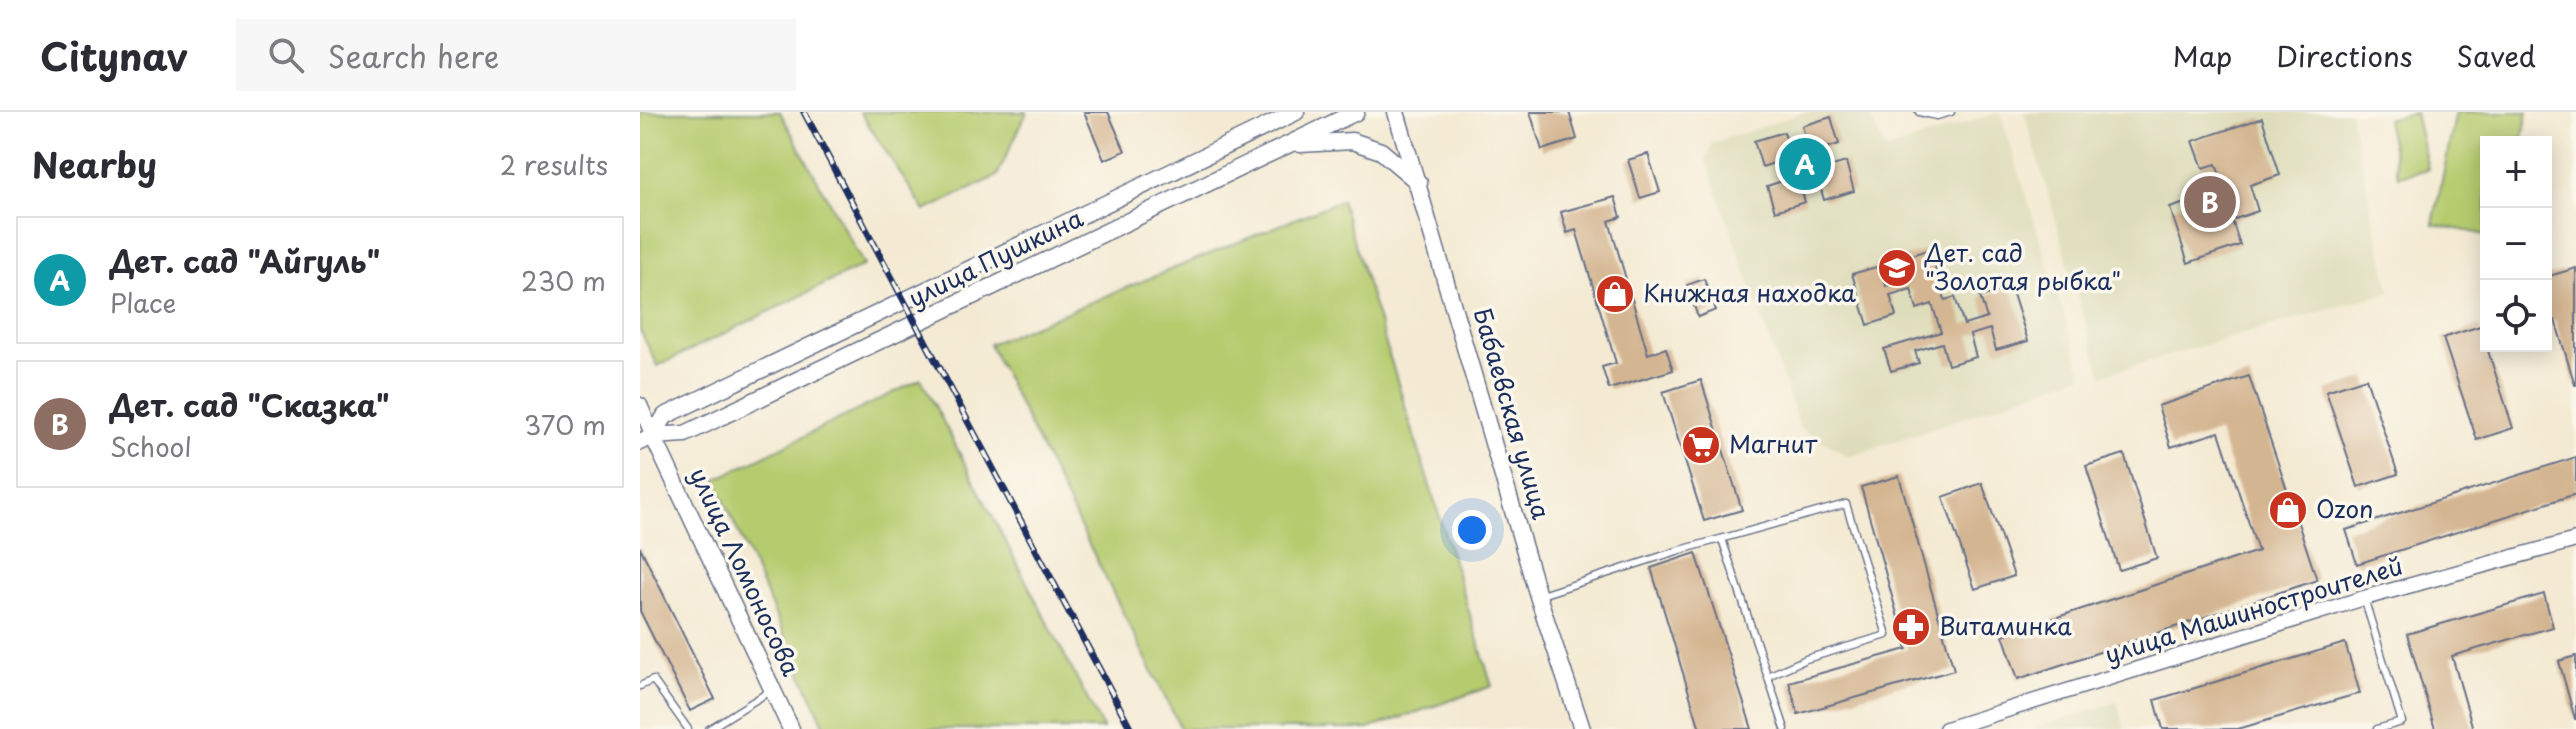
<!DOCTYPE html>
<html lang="en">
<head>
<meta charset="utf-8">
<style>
	body { margin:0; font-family:"Playpen Sans",sans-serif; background:#f7f7f7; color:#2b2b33 }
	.controls { position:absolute; right:24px; top:24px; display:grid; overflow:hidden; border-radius:0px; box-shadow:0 4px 20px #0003 }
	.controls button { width:72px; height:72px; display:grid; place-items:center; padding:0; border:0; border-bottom:2px solid #e1e1e2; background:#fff; color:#2b2b33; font:40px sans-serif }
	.you { position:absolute; left:832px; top:418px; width:28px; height:28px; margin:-20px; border:6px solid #fff; border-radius:50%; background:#1a73e8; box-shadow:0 0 0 12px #1a73e833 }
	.badge { display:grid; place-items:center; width:52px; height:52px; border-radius:50%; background:#c8321e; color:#fff; font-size:26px; font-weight:700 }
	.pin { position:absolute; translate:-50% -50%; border:4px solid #fff; box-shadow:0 2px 8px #0006 }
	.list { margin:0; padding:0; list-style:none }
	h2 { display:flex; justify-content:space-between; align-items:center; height:104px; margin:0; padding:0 32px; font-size:34px }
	h2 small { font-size:26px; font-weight:400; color:#7c7c81 }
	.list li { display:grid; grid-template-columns:52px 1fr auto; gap:24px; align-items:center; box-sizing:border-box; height:128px; margin:0 16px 16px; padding:0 16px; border:2px solid #e1e1e2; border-radius:0px }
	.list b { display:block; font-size:30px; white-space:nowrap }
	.list p { margin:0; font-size:26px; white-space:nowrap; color:#7c7c81 }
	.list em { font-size:26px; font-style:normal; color:#7c7c81 }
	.icon { flex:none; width:44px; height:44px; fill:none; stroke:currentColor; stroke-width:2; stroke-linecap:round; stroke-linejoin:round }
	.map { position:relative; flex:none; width:1936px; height:617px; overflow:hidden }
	header { display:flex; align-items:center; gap:48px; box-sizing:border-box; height:112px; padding:0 40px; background:#fff; border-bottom:2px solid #e1e1e2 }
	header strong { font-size:38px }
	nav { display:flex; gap:44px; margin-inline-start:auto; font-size:28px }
	.search { width:560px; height:72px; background:#f7f7f7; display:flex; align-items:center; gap:20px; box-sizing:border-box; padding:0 28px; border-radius:0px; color:#7c7c81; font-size:30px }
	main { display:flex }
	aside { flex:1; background:#fff }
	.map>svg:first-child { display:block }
	.built { fill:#deddbb }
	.green { fill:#b6cb6e; stroke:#687d66; stroke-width:2 }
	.building { fill:#d4b591 }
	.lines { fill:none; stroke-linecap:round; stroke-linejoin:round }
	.service-casing { stroke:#677087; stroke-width:9 }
	.tertiary-casing { stroke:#677087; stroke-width:17 }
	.secondary-casing { stroke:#677087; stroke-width:19 }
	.service { stroke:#fff; stroke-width:6 }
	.tertiary { stroke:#fff; stroke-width:14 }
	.secondary { stroke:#fff; stroke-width:16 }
	.rail-casing { stroke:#1b2f5e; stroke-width:7 }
	.rail { stroke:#fbf7ec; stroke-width:4; stroke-dasharray:12; stroke-linecap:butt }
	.labels { text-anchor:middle; stroke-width:7; stroke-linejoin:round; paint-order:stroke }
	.poi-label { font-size:24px; fill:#1b2f5e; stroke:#fbf7ec; text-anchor:start }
	.street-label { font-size:24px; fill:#1b2f5e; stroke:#fbf7ec }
</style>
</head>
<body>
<header>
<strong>Citynav</strong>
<div class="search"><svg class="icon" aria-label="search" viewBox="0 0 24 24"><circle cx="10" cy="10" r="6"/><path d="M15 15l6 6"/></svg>Search here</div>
<nav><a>Map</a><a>Directions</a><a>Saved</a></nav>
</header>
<main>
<aside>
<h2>Nearby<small>2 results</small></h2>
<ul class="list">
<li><span class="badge" style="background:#0f9aa8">A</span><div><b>Дет. сад &quot;Айгуль&quot;</b><p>Place</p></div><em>230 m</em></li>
<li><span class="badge" style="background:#8d6e63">B</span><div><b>Дет. сад &quot;Сказка&quot;</b><p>School</p></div><em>370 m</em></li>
</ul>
</aside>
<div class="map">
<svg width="1936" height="617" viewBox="0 0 1936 617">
	<rect width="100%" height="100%" fill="#fbf7ec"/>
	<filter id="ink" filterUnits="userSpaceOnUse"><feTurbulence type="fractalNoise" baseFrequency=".0125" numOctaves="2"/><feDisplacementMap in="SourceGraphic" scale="16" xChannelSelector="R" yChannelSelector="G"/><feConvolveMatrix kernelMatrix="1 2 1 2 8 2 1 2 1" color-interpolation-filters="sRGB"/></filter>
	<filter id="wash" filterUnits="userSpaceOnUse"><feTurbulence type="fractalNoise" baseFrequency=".006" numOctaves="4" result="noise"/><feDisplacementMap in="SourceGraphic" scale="32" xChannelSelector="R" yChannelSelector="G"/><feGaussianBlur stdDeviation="1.8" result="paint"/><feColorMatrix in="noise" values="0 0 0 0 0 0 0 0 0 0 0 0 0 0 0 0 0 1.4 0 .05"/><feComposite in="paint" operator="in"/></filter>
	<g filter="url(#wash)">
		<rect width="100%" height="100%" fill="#f4ead3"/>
		<!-- built -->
		<path class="built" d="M1165 0H1227L1246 38 1360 0 1443 263 1210 345 1160 316 1066 48 1073 31Z
			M1384 0H1710L1750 180 1461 263Z
			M1477 590 1485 617H1391Z"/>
		<!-- green -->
		<path class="green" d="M0 0H140L224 153 18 254 0 218Z
			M220 0H387L357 64 285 99Z
			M1816 0H1888L1882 30H1846V123L1793 112Z
			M1775 1 1788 57 1758 64 1746 7Z
			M701 88 852 574 728 617H541L349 232Z
			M281 267 463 617H186L75 368Z"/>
		<g id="blocks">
			<!-- building -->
			<path class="building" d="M444 0H468L485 39 464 48Z
				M890 0H929L937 27 902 38Z
				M1191 5 1199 32 1180 38 1186 56 1206 50 1214 79 1184 88 1178 67 1160 73 1165 90 1135 99 1127 74 1149 67 1143 48 1122 55 1114 29 1144 20 1151 44 1169 39 1162 14Z
				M1622 6 1640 63 1610 73 1618 99 1592 108 1600 133 1548 151 1530 96 1585 78 1576 52 1563 56 1553 29Z
				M1008 42 1020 80 1000 86 988 48Z
				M975 85 981 105 969 109 1008 242 1026 236 1033 258 969 277 962 255 976 251 936 118 927 121 921 100Z
				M1290 137 1305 188 1315 185 1324 213 1347 206 1340 185 1371 176 1388 229 1356 238 1350 217 1330 223 1336 245 1308 253 1302 231 1275 239 1279 251 1251 259 1244 237 1301 220 1292 192 1277 197 1271 177 1250 183 1256 204 1228 213 1212 162 1240 154 1246 174 1265 168 1259 147Z
				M1936 156V273H1935L1915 208 1906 211V165Z
				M1064 167 1076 198 1058 205 1047 173Z
				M1840 214 1873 316 1837 328 1803 226Z
				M1609 264 1677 468 1378 567 1363 523 1618 439 1579 320 1531 335 1518 294Z
				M1726 266 1758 362 1718 375 1686 279Z
				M1061 268 1102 398 1064 409 1023 280Z
				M1484 342 1517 446 1479 458 1446 354Z
				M1936 345V382L1717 452 1706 418Z
				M1259 364 1314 558 1158 602 1149 570 1267 537 1221 375Z
				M1342 371 1374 464 1335 477 1303 385Z
				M0 435 75 587 50 599 0 499Z
				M1056 441 1112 617H1060L1011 456Z
				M1904 482 1913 515 1812 544 1833 617H1795L1767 522Z
				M1705 531 1720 581 1598 617H1523L1515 588Z
				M1936 544V607H1935L1919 549Z"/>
		</g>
	</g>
	<g filter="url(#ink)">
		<use href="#blocks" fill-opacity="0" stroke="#677087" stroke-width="2"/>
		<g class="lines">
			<!-- service casing -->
			<g class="service-casing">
				<path id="service" d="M1279 0 1297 4 1311 0
					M1082 427 1145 617
					M898 484 1037 439 1206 392 1247 523 1166 547 1128 564
					M1724 486 1762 610 1737 617
					M0 574 13 568 48 617
					M69 617 130 579"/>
			</g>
			<!-- tertiary casing -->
			<g class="tertiary-casing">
				<path id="tertiary" d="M0 293 13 324
					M1306 617 1724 486 1936 428"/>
			</g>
			<!-- secondary casing -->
			<g class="secondary-casing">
				<path id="secondary" d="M756 0 898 484 942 617
					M660 32 712 29 741 39 779 71
					M13 324 25 304 656 0
					M13 324 151 617
					M0 330 13 324 45 322 716 0"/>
			</g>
			<!-- service -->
			<use href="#service" class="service"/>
			<!-- tertiary -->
			<use href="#tertiary" class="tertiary"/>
			<!-- secondary -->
			<use href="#secondary" class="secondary"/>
			<!-- rail casing -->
			<g class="rail-casing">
				<path id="rail" d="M164 0 491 617"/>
			</g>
			<!-- rail -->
			<use href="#rail" class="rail"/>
		</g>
	</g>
	<!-- icons -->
	<defs>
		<g id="school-disc" transform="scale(2)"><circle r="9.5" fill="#c8321e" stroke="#fbf7ec"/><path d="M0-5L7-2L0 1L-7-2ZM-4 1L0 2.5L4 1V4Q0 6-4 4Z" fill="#fff"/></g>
		<g id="shop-disc" transform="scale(2)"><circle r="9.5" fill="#c8321e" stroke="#fbf7ec"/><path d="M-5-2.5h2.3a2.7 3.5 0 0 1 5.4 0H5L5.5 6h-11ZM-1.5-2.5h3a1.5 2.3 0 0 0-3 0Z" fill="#fff"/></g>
		<g id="supermarket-disc" transform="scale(2)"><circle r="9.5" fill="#c8321e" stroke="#fbf7ec"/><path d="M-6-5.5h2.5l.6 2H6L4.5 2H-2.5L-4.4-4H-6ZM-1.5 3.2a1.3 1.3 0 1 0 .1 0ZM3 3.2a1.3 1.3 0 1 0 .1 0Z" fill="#fff"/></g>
		<g id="pharmacy-disc" transform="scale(2)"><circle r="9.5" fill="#c8321e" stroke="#fbf7ec"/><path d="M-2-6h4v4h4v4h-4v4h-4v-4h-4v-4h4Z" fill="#fff"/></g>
	</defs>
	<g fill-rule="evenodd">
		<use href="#school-disc" x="1257" y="156"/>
		<use href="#shop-disc" x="975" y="182"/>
		<use href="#supermarket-disc" x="1061" y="333"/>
		<use href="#shop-disc" x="1648" y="398"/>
		<use href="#pharmacy-disc" x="1271" y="515"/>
	</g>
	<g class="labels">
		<!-- poi labels -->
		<g class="poi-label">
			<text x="1285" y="150">Дет. сад<tspan x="1285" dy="28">"Золотая рыбка"</tspan></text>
			<text x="1003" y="190">Книжная находка</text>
			<text x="1089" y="341">Магнит</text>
			<text x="1676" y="406">Ozon</text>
			<text x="1299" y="523">Витаминка</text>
		</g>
		<!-- street labels -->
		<g class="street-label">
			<text transform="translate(356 147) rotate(-26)" y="8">улица Пушкина</text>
			<text transform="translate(871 302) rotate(74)" y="8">Бабаевская улица</text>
			<text transform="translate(104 460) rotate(65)" y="8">улица Ломоносова</text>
			<text transform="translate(1614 499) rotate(-17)" y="8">улица Машиностроителей</text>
		</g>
	</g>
</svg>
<div class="controls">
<button>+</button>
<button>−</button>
<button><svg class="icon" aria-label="locate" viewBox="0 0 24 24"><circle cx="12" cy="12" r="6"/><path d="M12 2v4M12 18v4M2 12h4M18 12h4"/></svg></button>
</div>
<div class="you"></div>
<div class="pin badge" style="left:1165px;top:52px;background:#0f9aa8">A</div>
<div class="pin badge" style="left:1570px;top:90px;background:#8d6e63">B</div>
</div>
</main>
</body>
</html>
